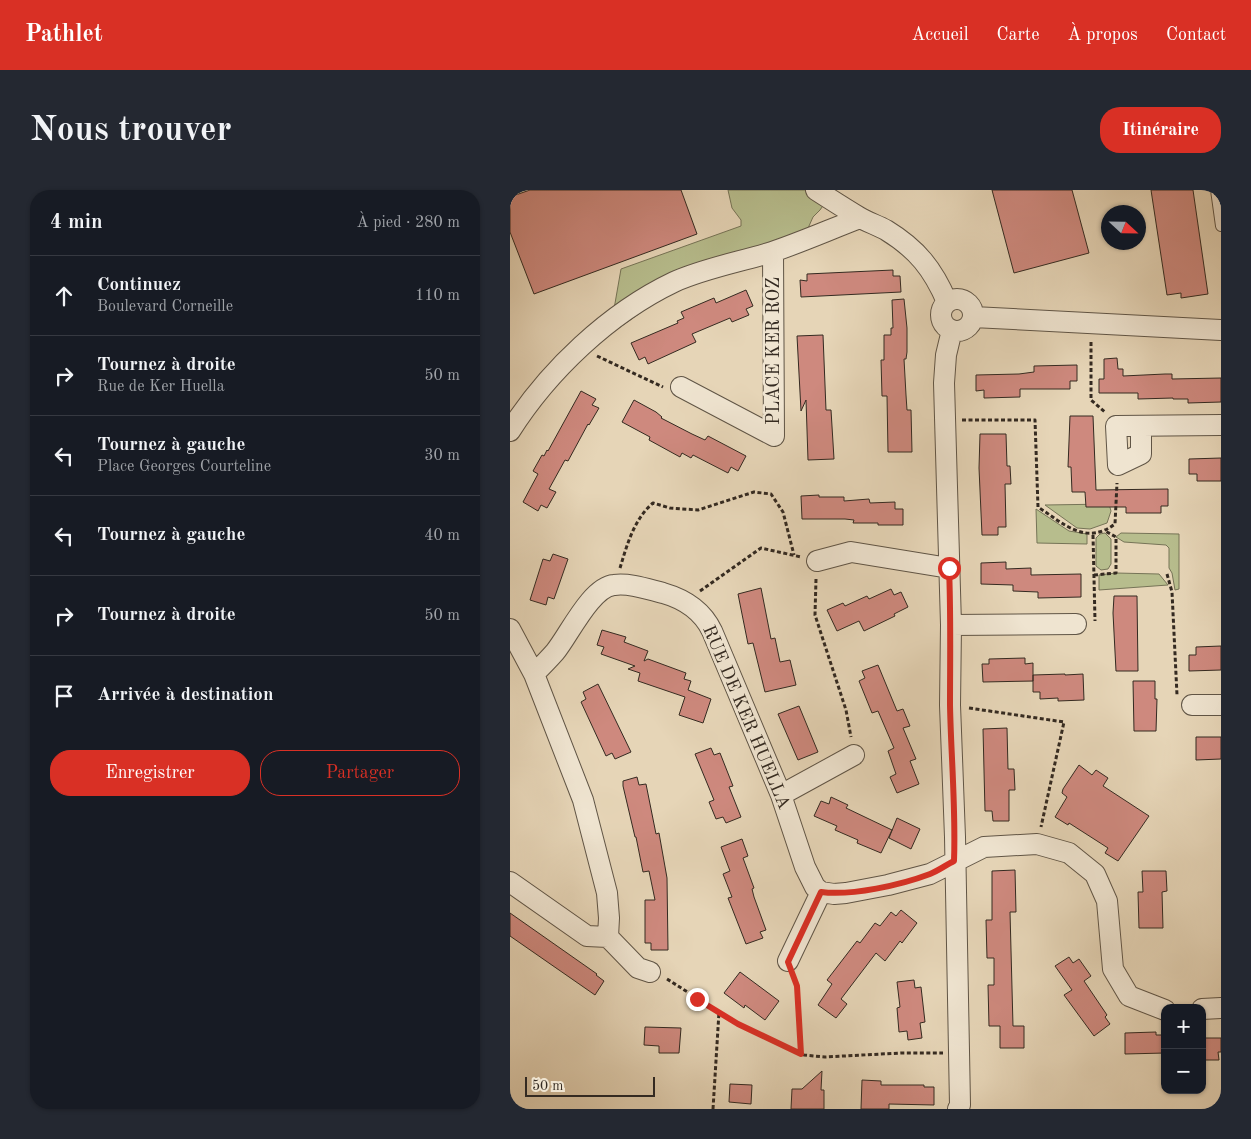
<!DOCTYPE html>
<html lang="fr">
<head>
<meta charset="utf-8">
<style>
	body { margin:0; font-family:"Old Standard TT",serif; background:#242831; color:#f1f3f6 }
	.controls { position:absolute; right:15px; bottom:15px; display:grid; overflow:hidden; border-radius:10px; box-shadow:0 1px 4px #0004 }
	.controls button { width:45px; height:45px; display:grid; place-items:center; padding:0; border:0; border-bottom:1px solid #363941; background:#171b24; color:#f1f3f6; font:25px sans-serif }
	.compass { position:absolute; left:591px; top:15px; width:45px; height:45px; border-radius:50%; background:#171b24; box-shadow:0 1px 4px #0004; rotate:112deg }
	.scale { position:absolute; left:15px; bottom:12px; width:130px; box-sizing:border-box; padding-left:5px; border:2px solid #342a21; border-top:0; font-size:14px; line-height:18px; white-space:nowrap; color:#342a21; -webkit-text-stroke:4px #efe4d0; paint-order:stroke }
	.stop { position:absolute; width:15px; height:15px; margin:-11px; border:4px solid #d93025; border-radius:50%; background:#fff }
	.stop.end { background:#d93025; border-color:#fff; box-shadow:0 1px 5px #0008 }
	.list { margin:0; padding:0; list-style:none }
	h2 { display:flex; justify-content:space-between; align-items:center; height:65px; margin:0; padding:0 20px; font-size:21px }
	h2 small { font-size:16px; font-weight:400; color:#9ea1a6 }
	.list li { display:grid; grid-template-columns:32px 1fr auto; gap:15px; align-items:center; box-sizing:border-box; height:80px; padding:0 20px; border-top:1px solid #363941 }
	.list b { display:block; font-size:19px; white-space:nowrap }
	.list p { margin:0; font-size:16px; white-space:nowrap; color:#9ea1a6 }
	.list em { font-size:16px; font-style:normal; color:#9ea1a6 }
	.actions { display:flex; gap:10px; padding:15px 20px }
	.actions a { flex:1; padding:11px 0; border:1px solid #d93025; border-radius:20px; text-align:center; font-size:18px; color:#d93025 }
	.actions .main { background:#d93025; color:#fff }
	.icon { flex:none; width:28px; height:28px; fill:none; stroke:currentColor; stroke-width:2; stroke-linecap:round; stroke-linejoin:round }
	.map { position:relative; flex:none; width:711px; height:919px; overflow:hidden; border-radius:20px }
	header { display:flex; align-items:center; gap:30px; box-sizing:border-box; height:70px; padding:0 25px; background:#d93025; color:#fff }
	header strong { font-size:24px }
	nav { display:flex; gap:28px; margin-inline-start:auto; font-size:18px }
	.intro { display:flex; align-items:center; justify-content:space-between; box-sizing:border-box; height:120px; padding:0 30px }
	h1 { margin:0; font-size:35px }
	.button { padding:12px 22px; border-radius:20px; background:#d93025; color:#fff; font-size:18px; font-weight:700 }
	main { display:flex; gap:30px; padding:0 30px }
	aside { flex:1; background:#171b24; border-radius:20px; box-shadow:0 1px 4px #0004 }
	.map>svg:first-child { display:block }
	.green { fill:#b7bd8d; stroke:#767457 }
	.building { fill:#ce897e; stroke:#342a21 }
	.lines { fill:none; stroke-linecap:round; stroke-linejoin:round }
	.lane-casing { stroke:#605546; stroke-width:12 }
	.street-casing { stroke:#605546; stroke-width:22 }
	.path { stroke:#342a21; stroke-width:3; stroke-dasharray:4 2.5; stroke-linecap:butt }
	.lane { stroke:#efe4d0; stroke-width:10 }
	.street { stroke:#efe4d0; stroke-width:20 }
	.route { stroke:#d93025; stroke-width:6 }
	.labels { text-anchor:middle; stroke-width:5; stroke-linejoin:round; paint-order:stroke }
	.street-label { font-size:18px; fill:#342a21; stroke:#efe4d0 }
</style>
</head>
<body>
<header>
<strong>Pathlet</strong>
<nav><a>Accueil</a><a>Carte</a><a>À propos</a><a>Contact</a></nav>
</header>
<div class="intro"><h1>Nous trouver</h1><a class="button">Itinéraire</a></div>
<main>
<aside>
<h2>4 min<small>À pied · 280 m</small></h2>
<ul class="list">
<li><svg class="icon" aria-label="ahead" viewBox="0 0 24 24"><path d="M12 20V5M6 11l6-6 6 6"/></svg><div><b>Continuez</b><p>Boulevard Corneille</p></div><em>110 m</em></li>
<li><svg class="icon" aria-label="right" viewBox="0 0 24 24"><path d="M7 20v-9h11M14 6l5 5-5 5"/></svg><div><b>Tournez à droite</b><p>Rue de Ker Huella</p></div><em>50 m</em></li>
<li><svg class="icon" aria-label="left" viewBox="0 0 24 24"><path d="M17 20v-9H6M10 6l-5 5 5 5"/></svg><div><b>Tournez à gauche</b><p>Place Georges Courteline</p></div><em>30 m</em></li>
<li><svg class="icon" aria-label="left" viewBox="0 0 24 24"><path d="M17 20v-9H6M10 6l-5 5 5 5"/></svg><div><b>Tournez à gauche</b></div><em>40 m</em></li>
<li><svg class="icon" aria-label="right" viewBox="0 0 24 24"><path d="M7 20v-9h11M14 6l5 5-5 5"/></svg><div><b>Tournez à droite</b></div><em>50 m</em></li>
<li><svg class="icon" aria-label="arrive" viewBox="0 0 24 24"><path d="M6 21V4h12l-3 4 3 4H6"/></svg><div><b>Arrivée à destination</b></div></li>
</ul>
<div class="actions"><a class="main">Enregistrer</a><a>Partager</a></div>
</aside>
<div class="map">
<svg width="711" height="919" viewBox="0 0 711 919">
	<rect width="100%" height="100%" fill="#e6d5b7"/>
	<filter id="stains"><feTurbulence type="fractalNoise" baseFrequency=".004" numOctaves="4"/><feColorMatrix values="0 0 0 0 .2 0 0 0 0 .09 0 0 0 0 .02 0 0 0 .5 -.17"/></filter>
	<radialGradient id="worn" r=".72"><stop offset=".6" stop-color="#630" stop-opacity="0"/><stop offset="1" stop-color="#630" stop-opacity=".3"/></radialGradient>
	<!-- green -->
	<path class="green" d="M218 0H324L310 20 303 27 295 45 207 82 147 111 113 135 104 119 111 79 231 36V30L222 18Z
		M599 314 601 321 597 333 580 339 567 338 535 315Z
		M526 319 559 341 577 344V354L527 353Z
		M595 343 601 349V374L598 379 591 380 586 376V348L590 344Z
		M611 343 669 344V399L665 400 662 383 659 378V358L656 355 614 352 606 347Z
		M606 383 649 384 658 395 589 400V385Z"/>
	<!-- building -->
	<path class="building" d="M20 0H171L187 44 24 104 0 42V7Z
		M482 0H562L579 63 504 83Z
		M641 0H683L698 104 671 108V103L657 105Z
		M383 80V86H390L391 102 291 107 290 90 297 91V84Z
		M236 100 243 116 236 119 239 125 222 132 220 128 182 144 186 152 138 174 135 167 129 170 121 153 168 133 167 131 174 128 171 122 204 108 206 113Z
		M394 109 397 138V162L396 169H394L396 205 397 220H401L402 262H378L377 206H372L371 170H374V145H381V138H383L382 110Z
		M313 145 316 220H321L324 269 298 270 296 210 291 221 287 146Z
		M607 168 608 179H613V186L655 184H662V189L711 188V212L678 213V209H663V208L628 209V203H589V189H594V169Z
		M567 175V191H560V199H510V207L474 208V200L466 201V185L509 184 524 182V176Z
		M71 201 86 209 82 215 89 218 79 235 78 234 58 271 55 270 39 299 46 302 37 318 31 315 28 321 13 312 28 284 23 281 32 265 34 266 37 260 38 261Z
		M124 210 146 222 152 227 151 228 182 244 195 250 198 246 236 266 228 281 221 277 218 283 183 265 181 268 172 263 170 267 139 250 140 247 112 232Z
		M560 226H583L586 300 658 299V316H651V323H616V317H576L575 302H562L561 277H558Z
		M470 244H496L497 276H500L501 294H495L496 337H488V345H472L469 278Z
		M711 268V291H687V284H679V269Z
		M309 305V307H334V311L359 309 360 313 385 312V319H393V335H368V333H343L344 330 335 329H292L291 306Z
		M43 364 58 369 44 409 38 407 36 415 20 410 33 369 40 371Z
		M496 372V379L521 378V385L571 384V407L528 408V402L503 401V395L471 394V373Z
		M251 398 261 449 265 448 270 472 280 470 286 495 255 502 243 453 238 454 228 404Z
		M381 399 384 405 391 402 398 417 384 424 385 426 354 441 349 431 327 441 317 420 333 413 335 416 357 406 359 409Z
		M604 406H627L628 481H606L603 423Z
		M92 440 116 447 114 452 138 461 134 471 138 469 176 483 174 489 181 491 178 500 201 509 193 533 169 525 175 507 128 491 130 483 118 479 125 476 91 464 94 457 87 455Z
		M711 456V480L679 481V465H686V457Z
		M515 468V474L523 473V491L473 492 472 474H479V469Z
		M368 475 387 521 393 519 400 536 393 538 406 569 400 571 409 594 387 603 380 587 386 584 378 561 384 558 368 521 362 523 349 491 355 488 352 481Z
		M555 484V485L573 484 574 510 548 511V508L530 509V502H523V485Z
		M623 491H645V509H647L646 541H624Z
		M88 494 121 562 105 569 102 563 96 566 71 512 76 509 73 502Z
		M289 516 308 562 288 570 268 524Z
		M497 538 498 579H504L505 600H499V631H483L482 621H475L473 539Z
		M686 547H711V569L686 570Z
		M201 558 204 565 210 563 223 596 219 597 231 627 216 633 213 627 206 629 199 612 204 610 185 564Z
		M569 575 582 585 586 580 598 588 593 596 639 626 608 671 595 663 598 658 559 633 558 635 545 627 557 607 552 603 553 599Z
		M127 587 129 595 136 594 146 644 149 643 157 688 158 760H141V753H135V710H145L139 681 133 682 126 647H125L113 596V591Z
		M321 607 338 615 336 618 382 640 371 663 347 653 348 650 325 640 327 636 304 626 311 611 319 614Z
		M387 628 410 639 401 659 379 648Z
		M232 649 238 666 233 668 244 698 242 699 244 707 256 740 250 742 253 748 236 754 218 708 222 707 213 684 220 681 211 657Z
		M505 680 506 722H500L503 836H514V858H490V836H479L478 795H484V768H477L476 730H482V681Z
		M632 681H656L657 701 652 702 653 738H629L628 702H633Z
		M391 720 407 733 392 753 390 751 375 771 366 763 331 809 337 814 326 828 308 815 322 794 317 790 347 751 350 753 365 733 370 736 381 722 386 726Z
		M0 723 87 784 86 785 94 791 85 805 0 746Z
		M559 767 563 773 569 769 581 786 574 791 597 825 595 827 600 834 584 846 554 805 562 800 545 776Z
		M230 782 269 811 255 830 235 815 234 818 214 803Z
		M404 790 405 798 411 797 415 832 410 833 412 848 398 850 397 841 389 842 387 818 390 817 387 792Z
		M135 837 171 838 169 863H149V856L134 855Z
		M646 842V845H655V863L615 864V843Z
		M692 848H711V862H708L709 870H692Z
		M312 881 311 900H314V919H281L282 899H292Z
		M352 890 371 891V895H414V897H424V915L379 914V919H351Z
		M220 894 242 895 241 914 219 912Z"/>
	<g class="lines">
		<!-- lane casing -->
		<g class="lane-casing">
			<path id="lane" d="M706 0 711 36"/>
		</g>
		<!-- street casing -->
		<g class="street-casing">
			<path id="street" d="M306 0C320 9 334 18 349 27 357 32 367 35 376 40 407 59 423 79 437 112
				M431 125a16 16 0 1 1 32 0a16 16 0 1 1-32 0Z
				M463 127 711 140
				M442 140 436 165 434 193 441 435 440 515 445 647 450 915 448 919
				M171 197 264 246 263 62
				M631 236V264L608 275 606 236 711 235
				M0 241C38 181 99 123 164 92 195 78 230 72 262 62 292 52 321 39 350 28
				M307 371 341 362 439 378
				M441 435 566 434
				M0 439 24 484 73 610 97 703 99 728 98 747
				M24 484C31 477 38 470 45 462 59 445 81 397 104 395 120 393 137 399 153 403 174 409 192 420 202 441L271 605 295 677 305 697 311 702 324 704 336 703 378 695 420 684 474 657 527 654 559 663 585 684 597 711 603 779 619 806 655 820
				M682 515H711
				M271 605 344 565
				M0 692 77 746 98 747
				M98 747 128 778 140 782
				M278 771 311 702
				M692 819 711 818"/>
		</g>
		<!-- path -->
		<path class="path" d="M581 152V210L596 223
			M87 166 153 197
			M452 230H525L528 317C554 334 576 356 605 334L607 293
			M583 345 585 431
			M110 378C117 355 124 329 143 313L160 318 188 320 244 302 261 304 273 322 284 365
			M657 384 662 402 667 505
			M584 385 606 383V347L595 341
			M306 389 305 425 336 520 341 547
			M190 401 251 358 291 367
			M459 518 554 532 531 637
			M284 786 287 796 291 864
			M157 789 228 834 294 865 315 867 391 863H433
			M203 919 209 822"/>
		<!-- lane -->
		<use href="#lane" class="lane"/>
		<!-- street -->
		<use href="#street" class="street"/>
	</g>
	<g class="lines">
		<!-- route -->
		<path class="route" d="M187 809 228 834 291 864 287 796 278 772 311 702C342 706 391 695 420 684 428 681 436 675 444 671 446 619 441 567 440 515 440 470 441 424 439 378"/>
	</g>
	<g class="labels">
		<!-- street labels -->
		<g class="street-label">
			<text transform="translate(263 161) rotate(-90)" y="6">PLACE KER ROZ</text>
			<text transform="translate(237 527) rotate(67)" y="6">RUE DE KER HUELLA</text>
		</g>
	</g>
	<rect width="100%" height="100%" filter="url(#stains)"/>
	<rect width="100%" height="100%" fill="url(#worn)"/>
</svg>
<div class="controls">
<button>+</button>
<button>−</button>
</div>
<svg class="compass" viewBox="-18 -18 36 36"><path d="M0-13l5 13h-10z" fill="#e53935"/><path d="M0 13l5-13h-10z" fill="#9ea1a6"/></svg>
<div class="scale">50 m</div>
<div class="stop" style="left:439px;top:378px"></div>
<div class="stop end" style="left:187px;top:809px"></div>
</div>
</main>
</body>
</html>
